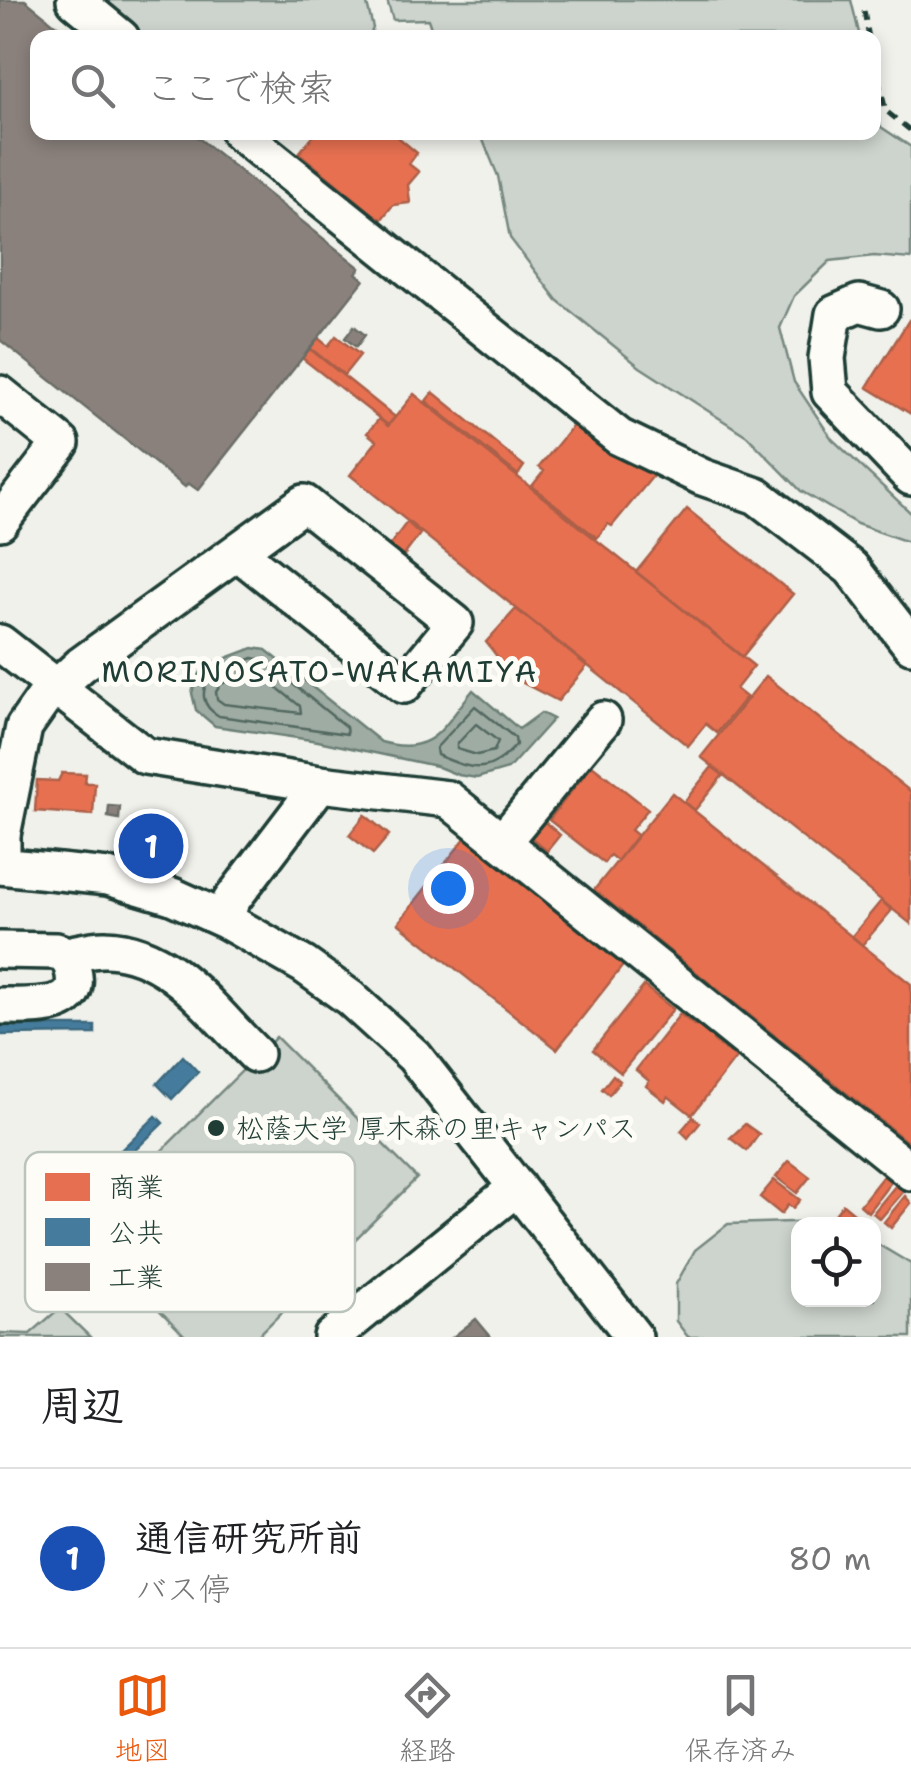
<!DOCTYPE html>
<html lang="ja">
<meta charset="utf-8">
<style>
body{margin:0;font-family:"Shantell Sans","Klee One",sans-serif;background:#f2f2f2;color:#202124}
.controls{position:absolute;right:30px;bottom:30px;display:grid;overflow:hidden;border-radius:20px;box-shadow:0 5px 15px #0003}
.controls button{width:90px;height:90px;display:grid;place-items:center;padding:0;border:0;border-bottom:2px solid #e0e0e0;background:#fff;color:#202124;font:50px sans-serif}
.you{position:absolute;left:448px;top:888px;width:35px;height:35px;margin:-25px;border:8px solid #fff;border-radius:50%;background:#1a73e8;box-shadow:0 0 0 15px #1a73e833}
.badge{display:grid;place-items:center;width:65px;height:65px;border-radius:50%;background:#ea580c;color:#fff;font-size:32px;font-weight:700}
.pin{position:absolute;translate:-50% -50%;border:5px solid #fff;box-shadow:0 2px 10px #0006}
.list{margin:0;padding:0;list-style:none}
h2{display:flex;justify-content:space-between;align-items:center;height:130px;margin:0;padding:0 40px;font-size:42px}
h2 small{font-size:32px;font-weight:400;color:#757577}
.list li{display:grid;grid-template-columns:65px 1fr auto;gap:30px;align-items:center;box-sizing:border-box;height:180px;padding:0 40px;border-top:2px solid #e0e0e0}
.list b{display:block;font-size:38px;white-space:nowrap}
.list p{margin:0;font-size:32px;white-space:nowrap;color:#757577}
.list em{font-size:32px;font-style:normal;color:#757577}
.icon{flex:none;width:55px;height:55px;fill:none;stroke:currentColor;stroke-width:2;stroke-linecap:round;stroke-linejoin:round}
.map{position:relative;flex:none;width:911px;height:1337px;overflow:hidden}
.search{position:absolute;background:#fff;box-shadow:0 5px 15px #0003;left:30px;right:30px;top:30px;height:110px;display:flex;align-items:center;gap:25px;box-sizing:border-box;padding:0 35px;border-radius:20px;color:#757577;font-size:38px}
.sheet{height:310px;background:#fff}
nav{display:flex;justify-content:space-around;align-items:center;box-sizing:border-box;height:140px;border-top:2px solid #e0e0e0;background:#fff;font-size:28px;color:#757577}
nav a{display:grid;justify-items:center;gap:5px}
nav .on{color:#ea580c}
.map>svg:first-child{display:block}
.green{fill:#cdd3cd;stroke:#768880;stroke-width:2.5}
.water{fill:#9faca4;stroke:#6c8077;stroke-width:2.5}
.shops{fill:#e76f51;stroke:#ab6048;stroke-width:2.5}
.public{fill:#457b9d;stroke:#3a687e;stroke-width:2.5}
.industry{fill:#8a817c;stroke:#6a6d66;stroke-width:2.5}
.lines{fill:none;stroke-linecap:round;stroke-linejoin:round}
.shore{stroke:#526961;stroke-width:2.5}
.minor-casing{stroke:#1f3d34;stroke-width:42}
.path{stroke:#1f3d34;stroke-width:5;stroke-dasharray:10 8;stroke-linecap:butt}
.minor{stroke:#fdfcf7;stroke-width:35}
.poi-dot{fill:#1f3d34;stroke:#fdfcf7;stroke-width:4}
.labels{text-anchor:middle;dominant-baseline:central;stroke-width:10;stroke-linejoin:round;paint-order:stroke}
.poi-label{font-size:28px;fill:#1f3d34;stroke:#fdfcf7;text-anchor:start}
.neighbourhood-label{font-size:30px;letter-spacing:2.5px;fill:#1f3d34;stroke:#fdfcf7}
.key{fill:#fdfcf7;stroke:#bac3bc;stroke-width:2.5}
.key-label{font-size:28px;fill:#1f3d34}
</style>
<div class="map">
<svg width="911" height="1337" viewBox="0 0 911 1337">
<rect width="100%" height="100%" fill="#f0f1eb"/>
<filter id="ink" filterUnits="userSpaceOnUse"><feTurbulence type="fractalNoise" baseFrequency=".01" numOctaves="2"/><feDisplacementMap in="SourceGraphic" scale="20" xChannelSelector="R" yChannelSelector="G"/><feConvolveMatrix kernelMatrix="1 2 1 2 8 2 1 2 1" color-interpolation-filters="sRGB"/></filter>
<g filter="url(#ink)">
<!-- green -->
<path class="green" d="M93,0H366L373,28L371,33L357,38L139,37Z
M387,0H851L860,37H434L428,19L393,20Z
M874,97L881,127L911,147V259L874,256L830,261L794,296L780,328L794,382L832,439L911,513V543L857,524L801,491L747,436L640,367L557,300L510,238L498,176L480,133L874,132Z
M276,1037L417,1178L257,1337H186L81,1231Z
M823,1221L831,1224H798V1300H874V1242L911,1264V1337H688L676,1321V1284L695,1250L728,1224Z
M60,1308L90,1337H0V1333L30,1334Z"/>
<!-- water -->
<path class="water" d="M253,648L266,650L381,742C434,757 443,726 473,690L519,729L541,713L553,719L508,769L477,778L458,775L436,766L318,741L215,726L196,710L192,693L196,680L205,666Z"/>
<!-- shops -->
<path class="shops" d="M395,32L396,35L407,33L408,38H376Z
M316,132H392L417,153L409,164L419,172L408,185L410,203L393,205L381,220L299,153Z
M909,320L911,321V414L867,387Z
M336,336L360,355L344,375L310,348L318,338L328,346Z
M310,349L395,417L388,425L302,358Z
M433,392L524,466L518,475L426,401Z
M414,394L754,666L736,689L746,697L717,733L706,724L688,746L350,475L377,441L367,433L379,419L388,426Z
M580,417L653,476L612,526L608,524L597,538L532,486L544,471L539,467Z
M687,509L793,594L742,657L636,572Z
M407,522L420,534L403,557L389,546Z
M516,609L587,666L558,701L523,683L505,667L486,642Z
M766,676L911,792V924L701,757Z
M592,765L648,809L631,830L637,835L617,861L610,855L604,863L549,820Z
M712,767L723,775L695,810L684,802Z
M62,773L86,774L85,783H95L93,815L35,811L37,780L58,781Z
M672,793L911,984V1145L594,890Z
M365,815L389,835L373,854L349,835Z
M541,819L560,835L547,851L528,835Z
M466,837L625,963L557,1049L398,923Z
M140,842L164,849L162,855L138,849Z
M881,901L892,910L862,945L852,936Z
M644,986L673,1009L621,1073L593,1050Z
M680,1014L694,1025L698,1021L717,1035L713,1040L736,1058L692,1115L668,1096L665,1101L646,1086L649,1081L636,1070Z
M613,1075L620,1081L609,1095L602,1089Z
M693,1117L700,1123L688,1138L681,1131Z
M745,1124L759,1134L747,1151L730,1138Z
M789,1161L810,1177L797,1193L776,1177Z
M883,1176L891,1182L868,1212L860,1205Z
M774,1180L800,1200L793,1208L788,1205L781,1214L760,1197Z
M896,1185L904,1191L880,1219L873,1213Z
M905,1196L911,1203L891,1228L884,1222Z
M843,1204L855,1214L849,1222L836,1213Z"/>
<!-- public -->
<path class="public" d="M0,1026H95V1034L0,1035Z
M183,1056L198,1072L172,1099L157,1084Z
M156,1116L163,1123L90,1194L83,1187Z"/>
<!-- industry -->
<path class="industry" d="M0,0H25L72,38H38V132H191L360,268L356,273L364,280L198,490L188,483L185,487L0,340Z
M354,326L365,335L356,347L345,338Z
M109,806L120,807L119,819L108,817Z
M476,1319L491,1337H453Z"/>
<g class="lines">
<!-- shore -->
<path class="shore" d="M253,658L263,660L346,727L347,734L219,716C201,706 200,691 211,675Z
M256,671L300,706L301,713L224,704L217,699L216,692L221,684Z
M475,706L515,738L516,745C489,776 472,770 437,755L436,748Z
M476,724L498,741L494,751L477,755L457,749V744Z"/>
<defs>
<path id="minor" d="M75,0L121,38
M239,132L619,437L702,477L757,496L851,568L911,645
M881,309L859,303L834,314L827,358L830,392L911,477
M0,394L61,443L0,522
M0,643L145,756L320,784L448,799L911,1172
M503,841L603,720
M0,866L108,877L172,896L225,920L304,965L350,998L414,1056L634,1337
M2,866V835L24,727L43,700L81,665L304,503L455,623L404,685L239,553
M225,920L231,901L320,784
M0,950L56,951L67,955C95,1012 37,1006 0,1006
M67,955C80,953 93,948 106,949C171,951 212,1012 255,1054
M332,1337L517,1187"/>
</defs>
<!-- minor casing -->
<use href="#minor" class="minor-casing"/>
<!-- path -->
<path class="path" d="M864,11L869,38
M874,61L886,111L911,131"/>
<!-- minor -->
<use href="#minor" class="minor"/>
</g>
</g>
<!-- markers -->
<circle class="poi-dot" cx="216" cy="1128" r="10"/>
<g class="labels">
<!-- poi labels -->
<g class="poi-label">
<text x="236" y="1128">松蔭大学 厚木森の里キャンパス</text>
</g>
<!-- neighbourhood labels -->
<g class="neighbourhood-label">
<text x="320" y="671">MORINOSATO-WAKAMIYA</text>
</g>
</g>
<!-- legend -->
<rect x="25" y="1152" width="330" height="160" rx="15" class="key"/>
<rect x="45" y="1173" width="45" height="28" fill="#e76f51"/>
<rect x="45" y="1218" width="45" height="28" fill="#457b9d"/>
<rect x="45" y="1263" width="45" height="28" fill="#8a817c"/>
<g class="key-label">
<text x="108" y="1197">商業</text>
<text x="108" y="1242">公共</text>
<text x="108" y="1287">工業</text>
</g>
</svg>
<div class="controls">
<button><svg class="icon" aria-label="locate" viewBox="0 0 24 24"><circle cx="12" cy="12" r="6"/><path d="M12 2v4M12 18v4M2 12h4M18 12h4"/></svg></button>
</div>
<div class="you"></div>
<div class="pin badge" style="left:151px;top:846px;background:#1a4fb4">1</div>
<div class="search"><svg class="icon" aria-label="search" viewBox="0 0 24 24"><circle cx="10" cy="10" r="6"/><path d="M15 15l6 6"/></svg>ここで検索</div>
</div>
<section class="sheet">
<h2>周辺<small></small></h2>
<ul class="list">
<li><span class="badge" style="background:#1a4fb4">1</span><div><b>通信研究所前</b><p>バス停</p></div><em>80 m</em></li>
</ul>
</section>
<nav>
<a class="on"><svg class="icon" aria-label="map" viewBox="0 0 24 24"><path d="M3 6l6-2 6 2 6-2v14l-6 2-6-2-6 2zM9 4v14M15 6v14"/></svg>地図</a>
<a><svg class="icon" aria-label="directions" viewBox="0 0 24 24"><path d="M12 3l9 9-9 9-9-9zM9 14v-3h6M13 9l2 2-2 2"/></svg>経路</a>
<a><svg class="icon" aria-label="saved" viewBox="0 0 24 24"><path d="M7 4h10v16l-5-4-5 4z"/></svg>保存済み</a>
</nav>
